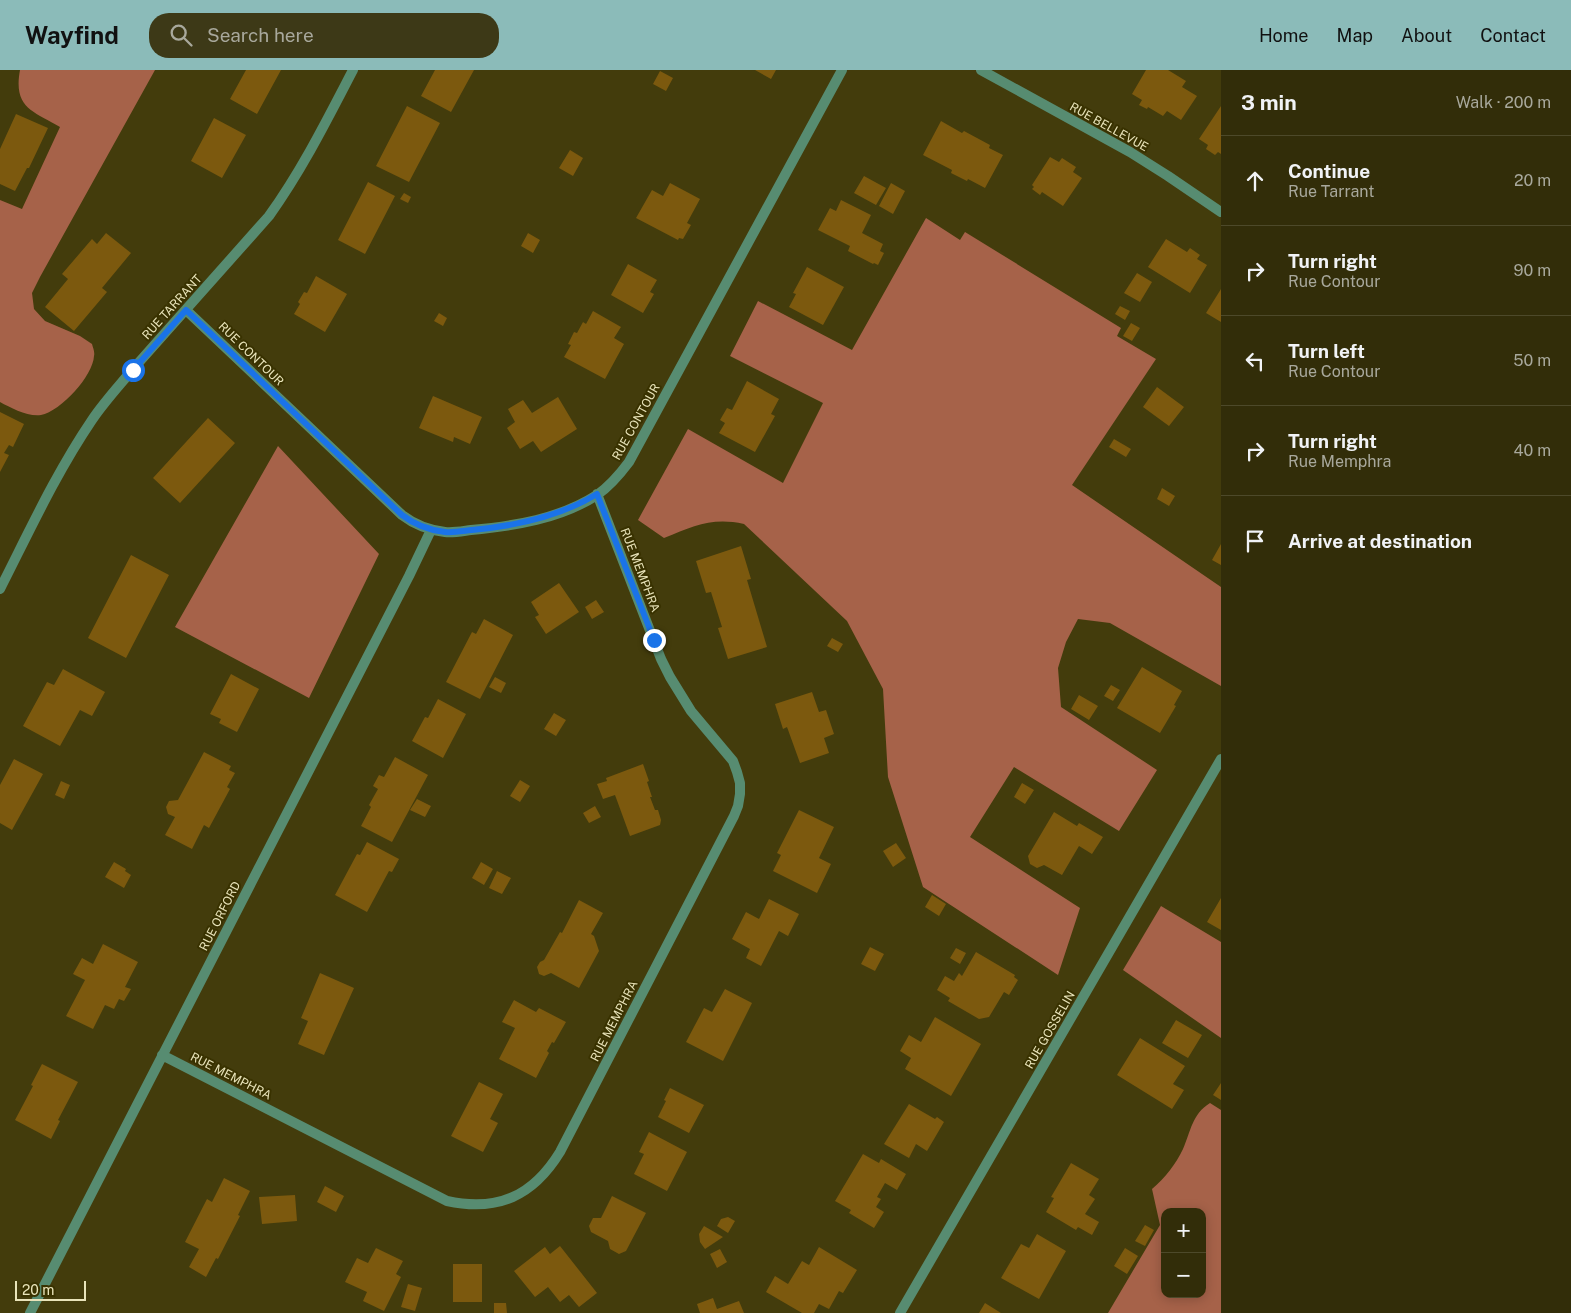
<!DOCTYPE html>
<meta charset="utf-8">
<style>
body{margin:0;font-family:"Public Sans",sans-serif;background:#3d3917;color:#f1f3f6}
.controls{position:absolute;right:15px;bottom:15px;display:grid;overflow:hidden;border-radius:10px;box-shadow:0 2px 12px #0003}
.controls button{width:45px;height:45px;display:grid;place-items:center;padding:0;border:0;border-bottom:1px solid #4d492a;background:#322d09;color:#f1f3f6;font:25px sans-serif}
.scale{position:absolute;left:15px;bottom:12px;width:71px;box-sizing:border-box;padding-left:5px;border:2px solid #e9e4ba;border-top:0;font-size:14px;line-height:18px;white-space:nowrap;color:#e9e4ba;-webkit-text-stroke:4px #393200;paint-order:stroke}
.stop{position:absolute;width:15px;height:15px;margin:-11px;border:4px solid #1a73e8;border-radius:50%;background:#fff}
.stop.end{background:#1a73e8;border-color:#fff;box-shadow:0 1px 5px #0008}
.list{margin:0;padding:0;list-style:none}
h2{display:flex;justify-content:space-between;align-items:center;height:65px;margin:0;padding:0 20px;font-size:21px}
h2 small{font-size:16px;font-weight:400;color:#a8a89c}
.list li{display:grid;grid-template-columns:32px 1fr auto;gap:15px;align-items:center;box-sizing:border-box;height:90px;padding:0 20px;border-top:1px solid #4d492a}
.list b{display:block;font-size:19px;white-space:nowrap}
.list p{margin:0;font-size:16px;white-space:nowrap;color:#a8a89c}
.list em{font-size:16px;font-style:normal;color:#a8a89c}
.icon{flex:none;width:28px;height:28px;fill:none;stroke:currentColor;stroke-width:2;stroke-linecap:round;stroke-linejoin:round}
.map{position:relative;flex:none;width:1221px;height:1243px;overflow:hidden}
header{display:flex;align-items:center;gap:30px;box-sizing:border-box;height:70px;padding:0 25px;background:#8bbbb9;color:#111}
header strong{font-size:24px}
nav{display:flex;gap:28px;margin-inline-start:auto;font-size:18px}
.search{width:350px;height:45px;background:#3d3917;display:flex;align-items:center;gap:12px;box-sizing:border-box;padding:0 18px;border-radius:20px;color:#a8a89c;font-size:19px}
main{display:flex}
aside{flex:1;background:#322d09}
.map>svg:first-child{display:block}
.forest{fill:#a66249;fill-rule:evenodd}
.building{fill:#7c590e}
.lines{fill:none;stroke-linecap:round;stroke-linejoin:round}
.minor{stroke:#578c71;stroke-width:10}
.route{stroke:#1a73e8;stroke-width:6}
.labels{text-anchor:middle;dominant-baseline:central;stroke-width:4;stroke-linejoin:round;paint-order:stroke}
.street-label{font-size:12px;fill:#e9e4ba;stroke:#393200}
</style>
<header>
<strong>Wayfind</strong>
<div class="search"><svg class="icon" aria-label="search" viewBox="0 0 24 24"><circle cx="10" cy="10" r="6"/><path d="M15 15l6 6"/></svg>Search here</div>
<nav><a>Home</a><a>Map</a><a>About</a><a>Contact</a></nav>
</header>
<main>
<div class="map">
<svg width="1221" height="1243" viewBox="0 0 1221 1243">
<rect width="100%" height="100%" fill="#433c0c"/>
<!-- forest -->
<path class="forest" d="M20,0H155L40,207L32,223L34,239L45,251L80,266L92,274C93,278 95,282 94,286C93,306 61,341 41,345C28,347 11,338 0,332V130L22,139L60,57C33,41 13,38 20,0Z
M926,148L960,170L965,162L1121,258L1117,266L1156,289L1072,415L1221,517V616L1110,553L1078,549L1066,572L1058,598L1061,637L1157,700L1119,761L1014,697L970,767L1080,838L1058,905L923,817L888,707L883,619L847,551L744,454C712,447 694,456 664,468L638,450L688,359L783,413L823,333L730,286L758,231L852,280Z
M278,376L379,484L309,628L175,557Z
M1161,836L1221,872V968L1123,900Z
M1210,1033L1221,1040V1243H1108L1160,1155L1152,1119C1165,1108 1176,1094 1183,1079C1191,1061 1192,1044 1210,1033ZM1165,1142H1202V1224H1165Z"/>
<!-- building -->
<path class="building" d="M246,0H281L257,44L230,29Z
M435,0H474L451,42L421,26Z
M755,0H776L771,9Z
M1146,0H1168L1186,11L1182,17L1197,26L1181,50L1167,41L1163,46L1148,37L1147,39L1139,35L1142,30L1132,24Z
M660,1L673,8L666,21L653,14Z
M407,36L440,53L409,112L376,96Z
M1221,36V84L1218,82L1215,85L1206,79L1208,75L1199,69Z
M16,44L48,58L29,98H27L15,121L0,114V79Z
M214,48L246,65L222,108L191,91Z
M941,51L962,63L964,61L990,75L989,78L1003,85L985,118L968,109L967,111L951,103L952,100L923,85Z
M570,80L583,88L573,106L559,98Z
M1050,87L1059,92L1062,88L1076,97L1073,102L1082,108L1063,136L1042,122L1040,125L1032,119L1034,117L1032,115Z
M864,106L886,118L876,135L854,123Z
M368,112L395,126L365,184L338,170Z
M670,113L700,129L687,153L691,155L683,169L679,168L678,170L636,148L652,120L663,126Z
M891,113L905,121L893,144L879,136Z
M404,123L411,127L408,133L400,129Z
M841,130L871,145L862,163L883,174L880,181L884,183L878,195L874,193L873,194L848,181L850,176L818,160L830,138L836,141Z
M106,163L131,183L102,218L107,222L74,261L45,237L68,209L62,204L92,169L97,174Z
M528,163L540,170L533,183L521,176Z
M1166,169L1187,182L1190,178L1200,185L1197,189L1207,195L1190,223L1148,197Z
M628,194L657,210L650,222L654,224L643,243L611,225Z
M807,197L844,217L823,255L789,237L796,224L793,223Z
M1137,203L1152,212L1140,232L1124,223Z
M316,206L347,224L325,262L294,244L300,234L298,232L304,222L307,223Z
M1221,219V252L1206,243Z
M1120,236L1130,241L1125,250L1115,244Z
M593,241L621,257L614,268L624,274L605,309L564,287L571,275L568,274L574,262L577,263L583,252L586,254Z
M439,243L447,248L443,256L434,251Z
M1131,253L1140,258L1132,271L1123,266Z
M747,311L779,329L771,344L775,346L755,382L719,363L725,353L720,350L727,338L732,340Z
M1157,317L1184,337L1169,356L1143,337Z
M433,326L482,347L470,374L454,367L453,372L419,358Z
M558,327L577,359L541,382L533,371L520,379L507,358L515,352L508,339L523,330L532,343Z
M0,342L24,354L13,377L9,375L4,383L9,385L0,402Z
M208,348L235,373L180,433L153,408Z
M1114,369L1131,379L1126,387L1109,377Z
M1162,418L1175,426L1169,436L1157,429Z
M1221,474V495L1212,490Z
M741,476L751,509L747,510L767,577L728,589L718,558L722,557L711,522L706,523L696,491Z
M131,485L169,505L126,588L88,568Z
M559,513L579,542L546,564L535,547L539,545L531,532Z
M596,530L604,542L592,549L585,537Z
M484,549L513,565L480,629L446,612L472,562L476,564Z
M832,568L843,574L838,582L827,576Z
M1142,597L1182,621L1174,635L1176,636L1160,663L1117,638Z
M63,599L105,622L92,646L80,640L60,676L23,656L47,612L54,615Z
M231,604L259,619L237,662L219,653L221,649L210,644Z
M495,607L506,613L501,623L489,617Z
M1111,615L1120,620L1113,631L1104,626Z
M812,622L819,642L826,640L834,664L824,668L829,683L800,693L787,657L783,659L775,634Z
M1079,625L1098,636L1089,650L1071,639Z
M438,629L466,644L443,688L412,671L425,647L428,648Z
M554,643L566,650L556,666L544,659Z
M204,682L231,696L229,700L235,703L227,717L230,719L209,758L204,755L192,779L165,765L175,747L168,744L166,737L169,731L178,730Z
M395,687L428,705L392,772L361,756L371,737L369,735L378,719L373,716L379,705L384,707Z
M14,689L43,704L12,760L0,753V715Z
M643,694L649,711L647,712L652,727H650L655,740H658L661,750L660,755L630,766L615,725L603,729L597,714L607,711L606,708Z
M520,710L530,716L520,732L510,726Z
M61,711L70,715L64,729L55,725Z
M1022,713L1034,720L1025,734L1014,727Z
M417,729L431,736L425,747L410,740Z
M595,736L601,747L589,753L583,743Z
M799,740L834,757L819,788L831,794L817,823L773,801L781,785L777,783Z
M1054,742L1077,756L1079,753L1103,767L1092,784L1079,776L1062,805L1044,795L1037,798L1030,794L1028,786Z
M367,772L399,789L392,802L389,801L367,842L335,825L357,784L360,785Z
M896,773L906,788L893,797L883,781Z
M114,792L126,799L125,801L131,805L124,818L105,807Z
M481,792L493,799L484,815L472,808Z
M497,801L511,808L502,824L489,818Z
M932,825L946,834L939,846L925,837Z
M1221,828V860L1207,852Z
M769,829L799,844L788,866L779,861L761,896L746,888L750,879L732,869L746,842L759,849Z
M579,830L603,843L591,864L594,866L599,881L579,918L551,903L544,906L539,904L537,897L540,892L544,890L560,862L562,863Z
M103,874L138,892L125,917L131,919L124,931L119,929L114,939L105,935L93,959L66,946L85,910L73,904L82,888L93,894Z
M870,877L884,884L875,901L861,894Z
M956,878L966,883L960,894L950,888Z
M976,882L1015,905L1014,907L1018,910L1009,925L1004,922L989,947L979,949L948,931L950,928L937,920L945,906L954,911L959,903L962,906Z
M320,903L354,918L324,985L298,974L308,951L301,948Z
M725,919L752,933L723,991L686,972L704,938L712,942Z
M514,930L536,942L539,938L566,952L554,973L552,972L547,981L549,983L536,1008L499,989L515,958L502,952Z
M935,947L981,974L951,1026L905,999L911,988L900,981L909,965L921,972Z
M1176,950L1202,965L1188,988L1162,973Z
M1140,968L1185,996L1173,1014L1184,1020L1172,1039L1117,1005Z
M42,994L78,1012L58,1050L60,1051L51,1069L15,1050L33,1016L31,1015Z
M479,1012L503,1024L490,1049L498,1053L483,1082L451,1066Z
M1221,1013V1030L1213,1025Z
M670,1018L704,1035L689,1063L658,1047L666,1031L664,1030Z
M909,1034L935,1049L937,1047L944,1052L927,1081L916,1074L909,1088L884,1074Z
M649,1062L687,1082L667,1121L634,1104L644,1084L639,1082Z
M863,1084L879,1093L881,1089L906,1104L897,1120L885,1113L877,1127L881,1129L876,1137L884,1142L874,1158L849,1143L851,1140L835,1131Z
M1071,1093L1099,1109L1089,1125L1095,1129L1085,1144L1099,1152L1092,1165L1078,1157L1076,1160L1046,1142L1054,1128L1051,1127Z
M224,1108L250,1121L238,1145L240,1146L218,1189L216,1188L206,1207L189,1197L199,1179L185,1172L207,1129L212,1132Z
M325,1116L344,1126L336,1142L317,1132Z
M295,1125L297,1151L262,1154L259,1127Z
M612,1126L646,1143L626,1181L619,1184L610,1179L608,1171L591,1162L589,1156L593,1148H601Z
M728,1147L735,1151L728,1163L717,1156L721,1149Z
M1145,1155L1154,1160L1145,1176L1135,1171Z
M704,1156L723,1167L705,1179L700,1172L699,1164Z
M1037,1164L1066,1181L1039,1229L1001,1208L1021,1174L1029,1178Z
M560,1176L597,1223L579,1237L569,1225L560,1232L548,1217L535,1227L514,1201L545,1177L550,1184Z
M819,1177L857,1200L843,1223L839,1221L829,1239L819,1234L814,1243H802L766,1222L775,1206L788,1214L802,1191L809,1195Z
M376,1178L403,1191L396,1204L401,1207L384,1241L363,1231L367,1222L345,1212L357,1188L368,1193Z
M1125,1178L1138,1186L1127,1204L1114,1196Z
M720,1179L727,1192L717,1198L710,1184Z
M453,1194H482V1232H453Z
M408,1214L422,1218L415,1241L401,1237Z
M713,1228L717,1239L739,1231L744,1243H700L697,1234Z
M494,1233H506L507,1243H494Z
M985,1233L1001,1243H979Z"/>
<g class="lines">
<!-- minor -->
<path class="minor" d="M981,0L1130,82L1168,106L1221,142
M186,240L402,445C415,455 428,460 445,462C453,463 463,461 471,460C514,456 560,449 597,425C610,416 620,404 629,392L842,0
M0,519C29,462 56,403 92,350C104,332 119,316 133,299L269,146C302,100 327,50 353,0
M162,985L447,1131C498,1142 533,1126 560,1082L734,746L738,736L740,724V713L737,702L733,691L691,641L670,607L661,589L597,424
M30,1243L409,506L431,460
M900,1243L1221,689"/>
</g>
<g class="lines">
<!-- route -->
<path class="route" d="M133,300L186,240L402,445C415,455 428,460 445,462C453,463 463,461 472,460C516,456 559,447 597,424L654,570"/>
</g>
<g class="labels">
<!-- street labels -->
<g class="street-label">
<text transform="translate(1109 57) rotate(29)">RUE BELLEVUE</text>
<text transform="translate(172 237) rotate(-48)">RUE TARRANT</text>
<text transform="translate(251 284) rotate(44)">RUE CONTOUR</text>
<text transform="translate(636 352) rotate(-61)">RUE CONTOUR</text>
<text transform="translate(640 500) rotate(69)">RUE MEMPHRA</text>
<text transform="translate(220 846) rotate(-63)">RUE ORFORD</text>
<text transform="translate(614 951) rotate(-63)">RUE MEMPHRA</text>
<text transform="translate(1050 960) rotate(-60)">RUE GOSSELIN</text>
<text transform="translate(231 1006) rotate(27)">RUE MEMPHRA</text>
</g>
</g>
</svg>
<div class="controls">
<button>+</button>
<button>−</button>
</div>
<div class="scale">20 m</div>
<div class="stop" style="left:133px;top:300px"></div>
<div class="stop end" style="left:654px;top:570px"></div>
</div>
<aside>
<h2>3 min<small>Walk · 200 m</small></h2>
<ul class="list">
<li><svg class="icon" aria-label="ahead" viewBox="0 0 24 24"><path d="M12 20V5M6 11l6-6 6 6"/></svg><div><b>Continue</b><p>Rue Tarrant</p></div><em>20 m</em></li>
<li><svg class="icon" aria-label="right" viewBox="0 0 24 24"><path d="M7 20v-9h11M14 6l5 5-5 5"/></svg><div><b>Turn right</b><p>Rue Contour</p></div><em>90 m</em></li>
<li><svg class="icon" aria-label="left" viewBox="0 0 24 24"><path d="M17 20v-9H6M10 6l-5 5 5 5"/></svg><div><b>Turn left</b><p>Rue Contour</p></div><em>50 m</em></li>
<li><svg class="icon" aria-label="right" viewBox="0 0 24 24"><path d="M7 20v-9h11M14 6l5 5-5 5"/></svg><div><b>Turn right</b><p>Rue Memphra</p></div><em>40 m</em></li>
<li><svg class="icon" aria-label="arrive" viewBox="0 0 24 24"><path d="M6 21V4h12l-3 4 3 4H6"/></svg><div><b>Arrive at destination</b></div></li>
</ul>
</aside>
</main>
